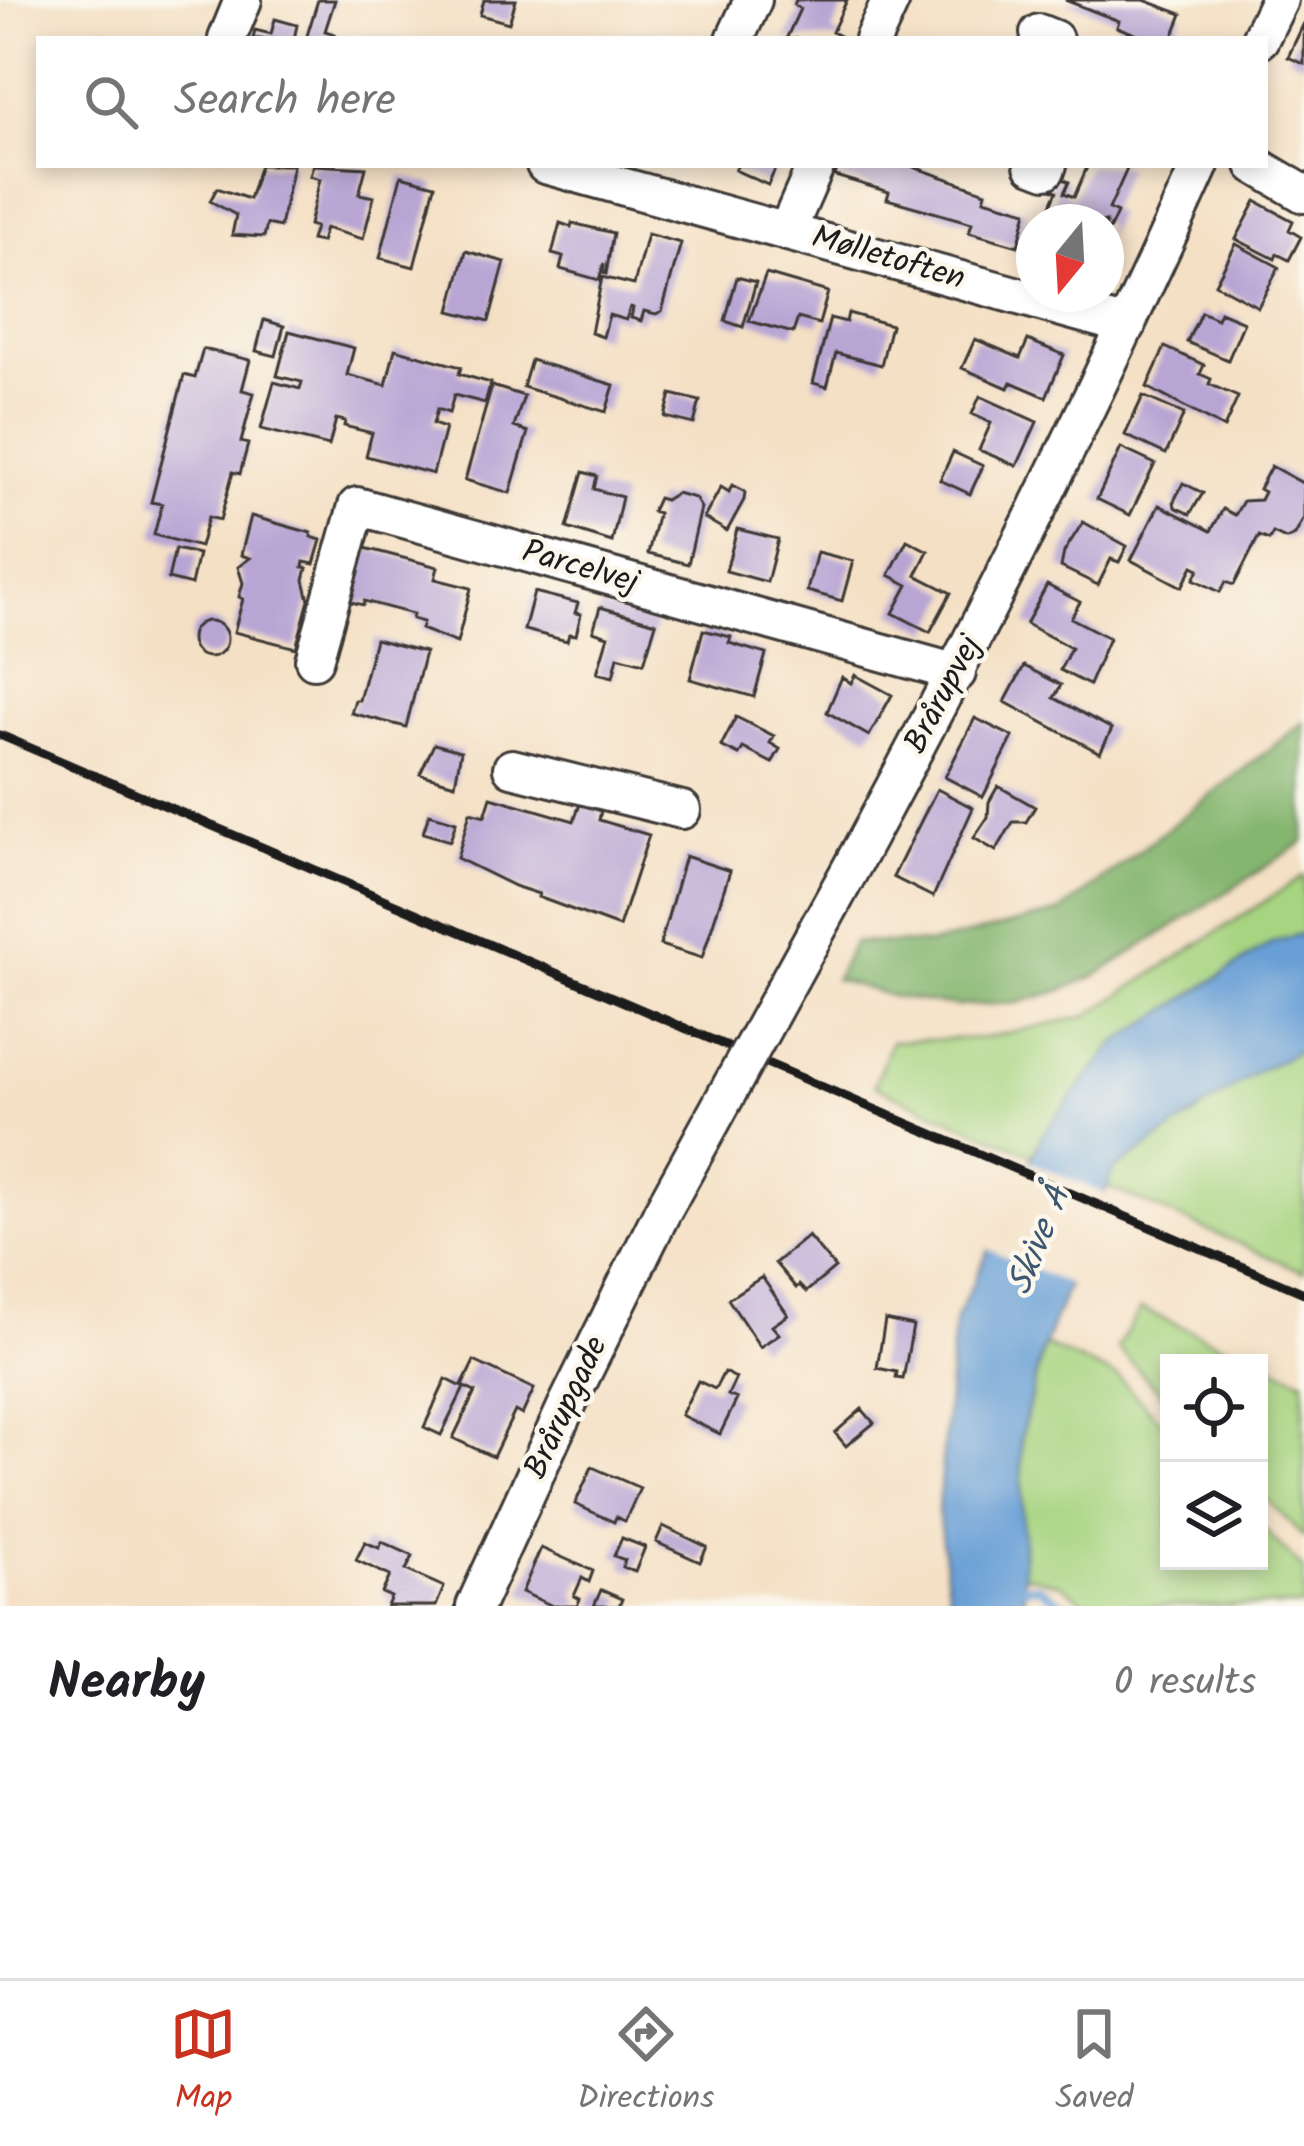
<!DOCTYPE html>
<meta charset="utf-8">
<style>
body{margin:0;font-family:Kalam,sans-serif;background:#f2f2f2;color:#202124}
.controls{position:absolute;right:36px;bottom:36px;display:grid;overflow:hidden;border-radius:0px;box-shadow:0 6px 18px #0003}
.controls button{width:108px;height:108px;display:grid;place-items:center;padding:0;border:0;border-bottom:3px solid #e0e0e0;background:#fff;color:#202124;font:60px sans-serif}
.compass{position:absolute;left:1016px;top:204px;width:108px;height:108px;border-radius:50%;background:#fff;box-shadow:0 6px 18px #0003;rotate:198deg}
.list{margin:0;padding:0;list-style:none}
h2{display:flex;justify-content:space-between;align-items:center;height:156px;margin:0;padding:0 48px;font-size:51px}
h2 small{font-size:39px;font-weight:400;color:#757577}
.icon{flex:none;width:66px;height:66px;fill:none;stroke:currentColor;stroke-width:2;stroke-linecap:round;stroke-linejoin:round}
.map{position:relative;flex:none;width:1304px;height:1606px;overflow:hidden}
.search{position:absolute;background:#fff;box-shadow:0 6px 18px #0003;left:36px;right:36px;top:36px;height:132px;display:flex;align-items:center;gap:30px;box-sizing:border-box;padding:0 42px;border-radius:0px;color:#757577;font-size:45px}
.sheet{height:372px;background:#fff}
nav{display:flex;justify-content:space-around;align-items:center;box-sizing:border-box;height:168px;border-top:3px solid #e0e0e0;background:#fff;font-size:33px;color:#757577}
nav a{display:grid;justify-items:center;gap:6px}
nav .on{color:#c8321e}
.map>svg:first-child{display:block}
.green{fill:#a7d481;stroke:#62784e;stroke-width:3}
.forest{fill:#85b66f;stroke:#506946;stroke-width:3}
.water{fill:#689fd6;stroke:#425e79;stroke-width:3}
.pier{fill:#f4e0c5}
.lines{fill:none;stroke-linecap:round;stroke-linejoin:round}
.stream{stroke:#689fd6;stroke-width:9}
.building{fill:#b8a5d4}
.minor-casing{stroke:#3c3935;stroke-width:42}
.minor{stroke:#fff;stroke-width:36}
.rail{stroke:#1c1c1c;stroke-width:9}
.minor-bridge-casing{stroke:#3c3935;stroke-width:42;stroke-linecap:butt}
.minor-bridge{stroke:#fff;stroke-width:36}
.labels{text-anchor:middle;dominant-baseline:central;stroke-width:9;stroke-linejoin:round;paint-order:stroke}
.street-label{font-size:33px;fill:#1c1c1c;stroke:#fbf7ec}
.water-label{font-size:36px;font-style:italic;fill:#3e5770;stroke:#fbf7ec}
</style>
<div class="map">
<svg width="1304" height="1606" viewBox="0 0 1304 1606">
<rect width="100%" height="100%" fill="#fbf7ec"/>
<filter id="ink" filterUnits="userSpaceOnUse"><feTurbulence type="fractalNoise" baseFrequency=".00833" numOctaves="2"/><feDisplacementMap in="SourceGraphic" scale="24" xChannelSelector="R" yChannelSelector="G"/><feConvolveMatrix kernelMatrix="1 2 1 2 8 2 1 2 1" color-interpolation-filters="sRGB"/></filter>
<filter id="wash" filterUnits="userSpaceOnUse"><feTurbulence type="fractalNoise" baseFrequency=".004" numOctaves="4" result="noise"/><feDisplacementMap in="SourceGraphic" scale="48" xChannelSelector="R" yChannelSelector="G"/><feGaussianBlur stdDeviation="2.7" result="paint"/><feColorMatrix in="noise" values="0 0 0 0 0 0 0 0 0 0 0 0 0 0 0 0 0 1.4 0 .05"/><feComposite in="paint" operator="in"/></filter>
<g filter="url(#wash)">
<rect width="100%" height="100%" fill="#f4e0c5"/>
<!-- green -->
<path class="green" d="M1304,876V1272L874,1086L891,1041L983,1038L1087,1016Z
M1141,1309L1304,1380V1537L1259,1492V1363H1169V1401L1117,1348Z
M1044,1345L1118,1377L1169,1430V1561H1259V1524L1304,1570V1606H1090L1061,1584L1023,1574L1021,1438Z"/>
<!-- forest -->
<path class="forest" d="M1304,722V842L1097,975L1062,990L1017,1003L956,1006L894,997L835,979L854,942L931,944L1061,912Z"/>
<!-- water -->
<path class="water" d="M1304,933V1048L1255,1073L1113,1171L1041,1354L1021,1438L1024,1606H950L938,1511L954,1323L1043,1133L1116,1043L1273,942Z"/>
<!-- pier -->
<path class="pier" d="M1024,1159L1109,1196L1074,1287L983,1247Z"/>
<g class="lines">
<!-- stream -->
<path class="stream" d="M1011,1587H1039L1066,1606"/>
</g>
<g id="blocks">
<!-- building -->
<path class="building" d="M318,0H335L325,31L335,34L334,39H306Z
M484,0H516L509,23L480,15Z
M796,0H847L832,32L845,39H786L800,9L794,5Z
M1065,0H1144L1182,14L1172,39H1148L1117,27L1119,21Z
M275,19L297,25L294,39H253L255,30L271,34Z
M1304,23V64L1288,57Z
M260,165H293L280,227L267,224L264,237L232,235L236,215L210,201L217,188L249,199Z
M313,165L366,168L359,194L374,197L363,239L325,228L321,242L311,240L315,227L309,225L320,179L310,176Z
M738,165H777L768,185L735,170Z
M838,165H908L986,192L984,199L1027,211L1018,246L969,232L972,223L887,199L889,192L835,176Z
M1088,165H1122L1127,169L1109,209L1117,213L1106,237V222H1069L1073,215L1051,205L1057,191L1051,189L1057,176L1069,182L1064,193L1074,197Z
M401,176L435,185L414,267L380,258Z
M1256,201L1293,221L1289,230L1301,237L1289,260L1277,254L1275,259L1236,239Z
M560,223L571,227L572,223L613,233L606,274L603,273L604,263L599,280L560,269L563,257L552,254Z
M647,234L681,243L662,311L656,314L644,311L641,321L631,318L633,308L630,307L626,320L609,315L603,337L591,333L602,277L634,285Z
M1236,244L1279,267L1258,307L1215,284Z
M466,251L505,262L489,321L450,311Z
M766,274L828,292L819,324L798,318L793,333L749,321Z
M737,277L756,282L743,327L725,321Z
M1201,312L1217,319L1220,312L1244,322L1228,360L1187,342Z
M848,313L891,325L881,365L836,353L827,387L813,383L830,318L846,322Z
M264,320L284,326L276,356L256,351Z
M289,331L354,348L347,375L386,385L395,349L461,367L459,374L491,383L485,403L454,395L449,413L437,409L433,424L445,428L433,474L366,456L372,433L344,426L345,421L336,419L329,446L261,429L274,382L300,389L302,382L277,376Z
M975,339L1020,358L1028,340L1064,355L1046,397L1011,382L1008,388L962,368Z
M1165,347L1204,365L1200,374L1211,379L1209,384L1238,397L1224,428L1147,387Z
M203,349L250,360L242,390L254,393L241,442L248,444L240,474L233,472L220,520L208,517L200,547L154,535L162,504L151,502L184,375L195,378Z
M531,360L614,385L606,412L523,387Z
M492,386L524,396L514,427L528,432L510,493L465,480Z
M671,394L700,401L694,424L665,417Z
M980,396L1037,422L1017,466L979,450L991,423L972,414Z
M1143,396L1184,414L1166,454L1125,435Z
M1121,448L1155,464L1130,515L1097,499Z
M953,452L983,466L970,494L940,480Z
M1271,466L1304,484V518L1295,535L1286,539L1273,533L1269,540L1259,536L1234,585L1226,582L1220,592L1194,579L1199,569L1193,566L1182,587L1131,560L1159,505L1211,531L1223,509L1235,515L1243,501L1260,500L1264,492L1259,489Z
M583,472L597,476L594,489L622,497L612,542L567,528Z
M1183,483L1203,493L1190,514L1175,507L1174,501Z
M732,485L745,492L744,500L727,531L704,518L721,487L729,492Z
M676,493L695,498L701,508L688,564L648,554L658,513L652,511L658,498L665,500Z
M251,516L311,533V537L321,540L314,564L304,562L303,567L307,568L304,580L309,600L296,648L234,632L243,599L239,597L243,583L238,567L250,558L241,555Z
M1083,522L1127,546L1119,562L1111,559L1098,585L1061,567L1064,552Z
M737,529L778,539L767,582L726,571Z
M907,540L928,551L916,575L951,593L930,632L893,613L908,585L889,575Z
M365,548L438,567L435,579L471,588L457,643L421,629L423,622L412,619L413,614L364,601L363,605L351,602Z
M175,549L198,554L191,585L168,579Z
M817,552L853,561L842,601L807,591Z
M1047,585L1080,602L1071,618L1109,638L1089,685L1060,670L1071,648L1026,624Z
M534,592L578,603L575,613L581,614L576,635L569,634L567,641L524,630Z
M600,607L656,623L644,663L618,656L613,677L597,673L608,636L593,631Z
M191 639a18 18 0 1 1 36 0a18 18 0 1 1-36 0Z
M703,630L731,637L729,643L766,654L754,697L690,679Z
M375,639L425,652L406,727L351,713L355,700H359Z
M1024,666L1061,685L1054,698L1112,729L1100,753L1005,702Z
M855,675L892,695L869,736L827,712L842,677L851,683Z
M736,717L774,736L770,743L780,749L772,763L743,748L739,755L721,746Z
M975,718L1013,737L983,797L945,777Z
M434,744L461,751L455,784L420,774Z
M998,786L1035,807L1026,822H1013L996,851L974,838L988,817L989,802Z
M937,789L973,808L933,897L893,877Z
M491,797L574,821L580,804L601,811L599,820L649,835L619,927L538,897L539,894L514,886L457,858L470,812L485,816Z
M429,814L456,822L450,841L423,833Z
M685,856L730,871L702,958L660,945Z
M808,1236L835,1268L806,1292L799,1285L796,1288L775,1263Z
M762,1277L788,1315L772,1326L779,1334L760,1347L728,1299Z
M885,1320L913,1326L903,1379L896,1378L897,1372L877,1368Z
M474,1361L534,1389L522,1415L515,1411L493,1457L453,1438L475,1392L462,1386Z
M724,1372L736,1378L728,1395L737,1399L720,1434L681,1415L698,1381L715,1389Z
M446,1379L464,1388L441,1435L424,1427Z
M862,1409L874,1423L846,1446L835,1433Z
M592,1467L640,1488L625,1521L616,1517L614,1522L575,1504Z
M663,1526L707,1547L700,1562L656,1542Z
M622,1538L645,1547L635,1572L622,1567L625,1560L614,1556Z
M365,1542L379,1548L382,1542L413,1556L406,1570L444,1587L436,1606H387L391,1597L382,1593L390,1576L356,1560Z
M541,1548L593,1571L589,1582L582,1578L574,1596L580,1599L577,1606H553L522,1592Z
M601,1590L622,1599L619,1606H594Z"/>
</g>
</g>
<g filter="url(#ink)">
<use href="#blocks" fill-opacity="0" stroke="#3c3935" stroke-width="3"/>
<g class="lines">
<defs>
<path id="minor" d="M1039,33L1054,39
M227,39L243,0
M735,39L753,0
M873,39L891,0
M1260,39L1279,0
M545,165L1127,326
M1033,165L1046,170L1048,165
M1255,165L1304,194
M787,231L816,165
M314,660L357,506L957,673
M512,768L682,810
M791,977C939,712 1075,442 1200,165
M475,1606L566,1407L662,1212"/>
</defs>
<!-- minor casing -->
<use href="#minor" class="minor-casing"/>
<!-- minor -->
<use href="#minor" class="minor"/>
<!-- rail -->
<path class="rail" d="M0,735L1304,1293"/>
<defs>
<path id="minor-bridge" d="M662,1212L791,977"/>
</defs>
<!-- minor-bridge casing -->
<use href="#minor-bridge" class="minor-bridge-casing"/>
<!-- minor-bridge -->
<use href="#minor-bridge" class="minor-bridge"/>
</g>
</g>
<g class="labels">
<!-- street labels -->
<g class="street-label">
<text transform="translate(888 259) rotate(16)">Mølletoften</text>
<text transform="translate(580 568) rotate(16)">Parcelvej</text>
<text transform="translate(944 695) rotate(-62)">Brårupvej</text>
<text transform="translate(567 1408) rotate(-65)">Brårupgade</text>
</g>
<!-- water labels -->
<g class="water-label">
<text transform="translate(1040 1241) rotate(-68)">Skive Å</text>
</g>
</g>
</svg>
<div class="controls">
<button><svg class="icon" aria-label="locate" viewBox="0 0 24 24"><circle cx="12" cy="12" r="6"/><path d="M12 2v4M12 18v4M2 12h4M18 12h4"/></svg></button>
<button><svg class="icon" aria-label="layers" viewBox="0 0 24 24"><path d="M12 4l9 5-9 5-9-5zM3 14l9 5 9-5"/></svg></button>
</div>
<svg class="compass" viewBox="-18 -18 36 36"><path d="M0-13l5 13h-10z" fill="#e53935"/><path d="M0 13l5-13h-10z" fill="#757577"/></svg>
<div class="search"><svg class="icon" aria-label="search" viewBox="0 0 24 24"><circle cx="10" cy="10" r="6"/><path d="M15 15l6 6"/></svg>Search here</div>
</div>
<section class="sheet">
<h2>Nearby<small>0 results</small></h2>
<ul class="list">
</ul>
</section>
<nav>
<a class="on"><svg class="icon" aria-label="map" viewBox="0 0 24 24"><path d="M3 6l6-2 6 2 6-2v14l-6 2-6-2-6 2zM9 4v14M15 6v14"/></svg>Map</a>
<a><svg class="icon" aria-label="directions" viewBox="0 0 24 24"><path d="M12 3l9 9-9 9-9-9zM9 14v-3h6M13 9l2 2-2 2"/></svg>Directions</a>
<a><svg class="icon" aria-label="saved" viewBox="0 0 24 24"><path d="M7 4h10v16l-5-4-5 4z"/></svg>Saved</a>
</nav>
